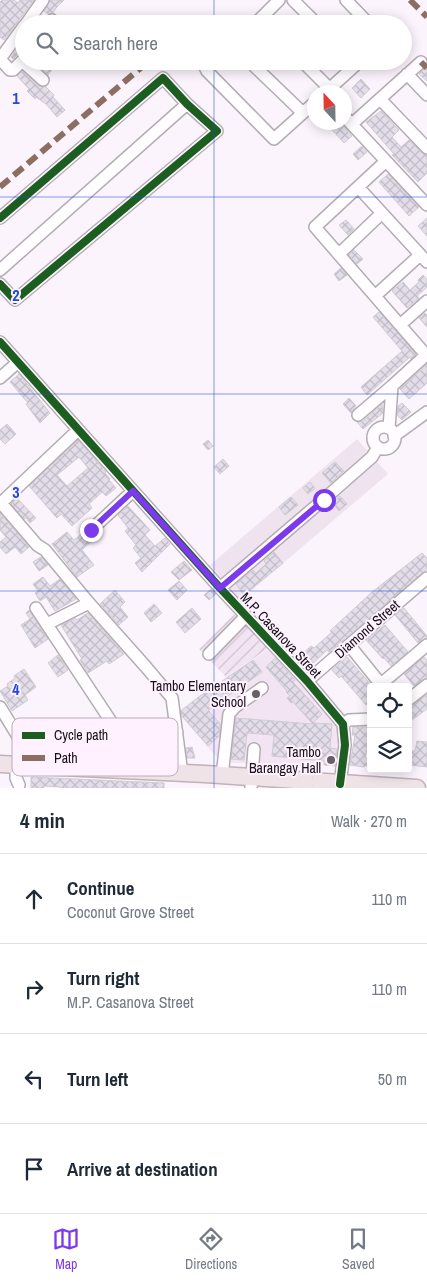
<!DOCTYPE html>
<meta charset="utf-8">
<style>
body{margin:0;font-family:"Archivo Narrow",sans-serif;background:#f6f6f7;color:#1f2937}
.controls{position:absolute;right:15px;bottom:15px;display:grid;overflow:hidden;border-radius:5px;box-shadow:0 2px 12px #0003}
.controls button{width:45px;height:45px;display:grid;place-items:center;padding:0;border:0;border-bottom:1px solid #e0e1e3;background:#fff;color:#1f2937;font:25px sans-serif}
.compass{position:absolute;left:307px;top:85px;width:45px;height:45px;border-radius:50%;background:#fff;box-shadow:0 2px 12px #0003;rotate:338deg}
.stop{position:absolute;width:15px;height:15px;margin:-11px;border:4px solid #7c3aed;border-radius:50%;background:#fff}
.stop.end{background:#7c3aed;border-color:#fff;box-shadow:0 1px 5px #0008}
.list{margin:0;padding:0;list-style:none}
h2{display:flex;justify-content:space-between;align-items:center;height:65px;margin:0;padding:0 20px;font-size:21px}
h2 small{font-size:16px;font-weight:400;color:#747a83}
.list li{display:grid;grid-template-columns:32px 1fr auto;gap:15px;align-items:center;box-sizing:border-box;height:90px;padding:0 20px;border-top:1px solid #e0e1e3}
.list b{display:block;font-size:19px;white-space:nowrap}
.list p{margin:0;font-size:16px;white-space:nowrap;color:#747a83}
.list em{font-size:16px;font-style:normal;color:#747a83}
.icon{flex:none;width:28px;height:28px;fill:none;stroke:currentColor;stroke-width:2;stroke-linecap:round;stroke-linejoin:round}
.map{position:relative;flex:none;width:427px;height:788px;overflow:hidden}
.search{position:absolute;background:#fff;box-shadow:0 2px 12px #0003;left:15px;right:15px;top:15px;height:55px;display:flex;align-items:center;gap:12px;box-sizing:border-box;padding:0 18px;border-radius:28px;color:#747a83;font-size:19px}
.sheet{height:425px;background:#fff}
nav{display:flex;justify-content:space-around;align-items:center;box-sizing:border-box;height:70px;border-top:1px solid #e0e1e3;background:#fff;font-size:14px;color:#747a83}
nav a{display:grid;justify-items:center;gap:2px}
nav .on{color:#7c3aed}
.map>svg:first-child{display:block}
.commercial{fill:#f0e3f0}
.industrial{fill:url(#industrial-furrows)}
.built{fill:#f3e4f3}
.building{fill:url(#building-cross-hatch);stroke:#d0ccd2;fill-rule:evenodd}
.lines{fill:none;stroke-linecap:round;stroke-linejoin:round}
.minor-casing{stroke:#b3adb3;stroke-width:14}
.highway-casing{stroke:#c1b1b8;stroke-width:19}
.minor{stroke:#fffdff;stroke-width:11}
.highway{stroke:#efe3e7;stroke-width:16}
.path-bridge{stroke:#e2dfe2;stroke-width:1;stroke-dasharray:4 4;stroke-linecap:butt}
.quiet{stroke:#8d6e63;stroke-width:6;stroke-dasharray:12 6;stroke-linecap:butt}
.cycleway-casing{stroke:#fff1ff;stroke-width:11}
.cycleway{stroke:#1b5e20;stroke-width:8}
.route{stroke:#7c3aed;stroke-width:6}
.grid{fill:none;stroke:#1d4ed8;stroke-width:1;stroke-opacity:0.55}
.poi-dot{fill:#666066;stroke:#fff1ff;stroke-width:2}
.labels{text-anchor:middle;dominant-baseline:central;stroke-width:4;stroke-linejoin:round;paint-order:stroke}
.street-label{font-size:14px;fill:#161116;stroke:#fff1ff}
.poi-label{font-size:14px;fill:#161116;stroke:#fff1ff;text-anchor:end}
.key{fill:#fff1ff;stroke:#b9aeb9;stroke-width:1}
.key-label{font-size:14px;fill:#161116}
.grid-label{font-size:16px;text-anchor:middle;font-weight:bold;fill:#1d4ed8;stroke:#fff1ff;stroke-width:4;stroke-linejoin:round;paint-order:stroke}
</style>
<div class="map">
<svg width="427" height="788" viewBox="0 0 427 788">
<defs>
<pattern id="industrial-furrows" width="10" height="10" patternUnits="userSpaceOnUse" patternTransform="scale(1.25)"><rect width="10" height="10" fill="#f3e4f3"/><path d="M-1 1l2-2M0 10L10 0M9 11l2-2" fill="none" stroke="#d0c3d0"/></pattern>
<pattern id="building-cross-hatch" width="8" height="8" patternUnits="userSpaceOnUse" patternTransform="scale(1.25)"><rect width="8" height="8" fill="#e3ddea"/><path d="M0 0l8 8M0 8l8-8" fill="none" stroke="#c2bdc8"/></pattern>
</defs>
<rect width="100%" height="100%" fill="#fcf4fc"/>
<!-- commercial -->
<path class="commercial" d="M357,439L388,474L240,600L210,565Z"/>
<!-- industrial -->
<path class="industrial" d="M234,614L269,648L226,677L199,649Z"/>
<!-- built -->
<path class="built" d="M274,551L284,563L240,600L229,588Z
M270,648L337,724L338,748L323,747L321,768L221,762L177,712Z"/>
<!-- building -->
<path class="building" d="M2,0H14L18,3L20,0H34L4,40L0,37V2Z
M50,0H64L56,8L53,13L48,14L44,11Z
M24,39V52L19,53L13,59L11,57Z
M33,61H59L48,75Z
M425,68L427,70V81L419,74Z
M22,71L38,86L46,87L54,95L53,97L65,110L57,117L46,104L36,97L35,99L27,91L29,89L17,76Z
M361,79L370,89L361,98L352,88Z
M381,111L399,130L392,137L401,147L409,140L422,153L427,155V173L418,182L392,155L394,154L366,122Z
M325,122H340L352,136L344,143Z
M362,146L367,152L358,160L353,154Z
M388,174L419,207L409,216L379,182Z
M427,218V236L418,226Z
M346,220L354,229L348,235L339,225Z
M354,250L363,259L357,264L349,255Z
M341,268L347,275L339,281L334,274Z
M423,275L427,279V287L417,296L419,298L407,308L392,291L403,282L410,290L419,282L418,280Z
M379,312L416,354L411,359L410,357L367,395L361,387L402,351L373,317Z
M425,313L427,315V327L419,318Z
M427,364V383L409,399L400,389Z
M19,374L50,413L40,423L26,404L28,403L10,382Z
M349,398L356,406L351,413L343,404Z
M402,403L411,412L402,420L397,415L398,406Z
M382,404L383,413L363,429L357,422L363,421Z
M7,424L16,434L5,444L0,439V430Z
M78,440L106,472L105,473L110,479L109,480L116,488L106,496L102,492L89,504L92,508L72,526L61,514L57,518L29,486ZM79,457L88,468L67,486L57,475Z
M208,440L213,446L208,450L203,444Z
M223,459L229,466L220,474L214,467Z
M335,462L344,471L331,483L322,473Z
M310,482L315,488L308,494L303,488Z
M340,496L347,504L339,511L332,503Z
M291,497L298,505L285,515L279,507Z
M17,498L36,518L30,523L26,518L24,519L11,504Z
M128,506L150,530L145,535L155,546L165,538L170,544L142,572L135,563L141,558L133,548L136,545L125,531L128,528L118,515Z
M0,513L29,547L21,554L15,547L6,554L0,547V542L6,537L0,530Z
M67,532L74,540L84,532L88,537L95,538L82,550L94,565L77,577L52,544Z
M274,552L283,563L244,595L236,584L253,570L256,573L266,564L264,561Z
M422,553L427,558V569L329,652L327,650L307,669L298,658L311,646L314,648L332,632L330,631L372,592Z
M41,557L48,565L39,571L33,562Z
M184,561L192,570L179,580L171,572Z
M43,577L50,586L60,579L76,599L55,611L46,597L40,601L35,593L38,591L33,584Z
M179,581L187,590L177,600L168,590Z
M211,589L216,594L209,600L204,595Z
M115,590L125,602L120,607L128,617L119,625L100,604Z
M154,604L162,613L151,622L144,613Z
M192,608L201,619L185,633L176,622Z
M404,608L427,636V638L418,643L395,615Z
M29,610L48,639L35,648L21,625L30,619L26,613Z
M88,613L124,654L109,664L107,661L88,673L80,660L82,659L61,625L75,618L77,620Z
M385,625L408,652L391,666L384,658L383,659L366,640Z
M58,655L68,670L58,677L48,663Z
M347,657L373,687H371V701L366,705L341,676L339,678L332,670Z
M424,657L427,660V678L414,686L404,674Z
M275,658L295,680L293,682L322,714L313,723L332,724L330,748L337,749L335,766L324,765V761L272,756L274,735L247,733L244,760L231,759L236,718L313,724L293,702L291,703L287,698L290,696L286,692L287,691L266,667Z
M253,660L262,672L208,710L220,724L219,736L208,746L182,716L181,711L197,698Z
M24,669L36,687L25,695L28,700L12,711L0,691L8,686L7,684L15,678L14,676Z
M427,695V709L408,723V707Z
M353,727H371V745H368L365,758H371V766H364V767L350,765L355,735H352Z
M417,741L427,742V767L408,765V751H415Z
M192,747L195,758H187L186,748Z
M31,777L164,783V788H60V787L44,786V788H31Z"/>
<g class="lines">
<defs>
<path id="minor" d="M293,0L317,24
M346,0L369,24
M26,24L43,0
M49,24L52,20
M255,24L279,0
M0,59L24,26
M0,59L10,70H13L24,59
M22,61L43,80
M210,61L205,67L207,71L274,139L314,103
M249,61L303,113
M302,61L330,89
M407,74L427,95
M326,92L360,61
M380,99L427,148
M344,116L427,205
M352,124L421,62
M386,161L315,227L426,355
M358,187L427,262
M0,218L163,78L187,104L217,131L15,300L0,284
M339,254L382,213
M0,270L187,104
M375,296L420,255
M400,325L427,301
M0,342L220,588L307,681L343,724L345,745L340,784
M0,378L18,362
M358,415L392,386
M373 438a11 11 0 1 1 22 0a11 11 0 1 1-22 0Z
M389,428L392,386L427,354
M78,430L1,503L37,545L45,550L89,603L146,667L172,698L182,774
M394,436L427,412
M91,530L133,491
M220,588L323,500L372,457L378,447
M36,608L114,726L123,731L177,732
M47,624L89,603
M350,646L383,687
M209,654L246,616
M307,681L427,578
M381,684L427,645
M408,700L427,685
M0,707L27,751L33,766
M343,724L349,720L371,719
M16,765V778L19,785
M222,776L229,714L235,707L262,688
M251,788L254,749"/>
<path id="highway" d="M0,764L205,774L417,788"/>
</defs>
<!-- minor casing -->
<use href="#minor" class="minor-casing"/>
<!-- highway casing -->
<use href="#highway" class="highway-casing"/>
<!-- minor -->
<use href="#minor" class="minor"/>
<!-- highway -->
<use href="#highway" class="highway"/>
<!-- path-bridge -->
<path class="path-bridge" d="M312,788L313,770"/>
<!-- quiet -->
<path class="quiet" d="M410,0L427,17
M186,61L192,65
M421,62L427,68
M0,187L149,61"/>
<defs>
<path id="cycleway" d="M0,218L163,78L187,104L217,131L15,300L0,284
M0,342L220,588L307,681L343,724L345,745L340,784"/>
</defs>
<!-- cycleway casing -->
<use href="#cycleway" class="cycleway-casing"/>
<!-- cycleway -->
<use href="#cycleway" class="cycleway"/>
</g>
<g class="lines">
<!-- route -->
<path class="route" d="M91,530L133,491L220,588L324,500"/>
</g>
<!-- grid -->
<path class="grid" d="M214,0V24M214,61V788M0,197H427M0,394H427M0,591H427"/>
<!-- markers -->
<g class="poi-dot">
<circle cx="256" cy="694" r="5"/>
<circle cx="331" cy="760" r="5"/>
</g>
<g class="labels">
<!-- street labels -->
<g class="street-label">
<text transform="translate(367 629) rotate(-41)">Diamond Street</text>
<text transform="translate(281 635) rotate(47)">M.P. Casanova Street</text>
</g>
<!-- poi labels -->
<g class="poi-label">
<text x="246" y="686">Tambo Elementary<tspan x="246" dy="16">School</tspan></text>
<text x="321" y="752">Tambo<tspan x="321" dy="16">Barangay Hall</tspan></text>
</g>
</g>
<!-- legend -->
<rect x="12" y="718" width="166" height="58" rx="8" class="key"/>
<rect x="22" y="732" width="23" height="7" fill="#1b5e20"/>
<rect x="22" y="755" width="23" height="6" fill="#8d6e63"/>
<g class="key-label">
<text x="54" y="740">Cycle path</text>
<text x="54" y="763">Path</text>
</g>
<g class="grid-label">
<text x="16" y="104">1</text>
<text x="16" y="301">2</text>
<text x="16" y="498">3</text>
<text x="16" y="695">4</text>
</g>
</svg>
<div class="controls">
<button><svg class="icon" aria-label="locate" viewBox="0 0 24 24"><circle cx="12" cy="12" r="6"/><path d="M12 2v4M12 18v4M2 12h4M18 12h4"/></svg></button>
<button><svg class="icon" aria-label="layers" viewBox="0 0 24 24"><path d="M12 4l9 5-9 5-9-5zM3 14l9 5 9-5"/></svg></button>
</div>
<svg class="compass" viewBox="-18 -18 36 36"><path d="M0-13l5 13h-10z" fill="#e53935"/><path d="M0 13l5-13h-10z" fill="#747a83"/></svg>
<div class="stop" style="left:324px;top:500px"></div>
<div class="stop end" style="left:91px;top:530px"></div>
<div class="search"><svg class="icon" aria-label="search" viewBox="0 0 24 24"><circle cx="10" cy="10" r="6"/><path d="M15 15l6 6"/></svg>Search here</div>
</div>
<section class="sheet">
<h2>4 min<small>Walk · 270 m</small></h2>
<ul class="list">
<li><svg class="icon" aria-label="ahead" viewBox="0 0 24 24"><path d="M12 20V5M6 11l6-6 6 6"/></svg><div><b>Continue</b><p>Coconut Grove Street</p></div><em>110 m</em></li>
<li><svg class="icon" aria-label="right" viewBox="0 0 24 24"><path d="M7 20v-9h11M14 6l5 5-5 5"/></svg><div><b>Turn right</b><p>M.P. Casanova Street</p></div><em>110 m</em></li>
<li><svg class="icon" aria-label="left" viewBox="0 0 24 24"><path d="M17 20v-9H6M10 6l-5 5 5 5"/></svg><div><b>Turn left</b></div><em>50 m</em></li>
<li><svg class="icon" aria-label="arrive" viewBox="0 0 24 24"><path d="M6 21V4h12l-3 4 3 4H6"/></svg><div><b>Arrive at destination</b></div></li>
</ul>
</section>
<nav>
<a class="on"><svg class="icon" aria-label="map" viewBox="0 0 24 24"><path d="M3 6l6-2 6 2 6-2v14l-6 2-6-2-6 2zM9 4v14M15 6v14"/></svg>Map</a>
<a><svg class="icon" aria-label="directions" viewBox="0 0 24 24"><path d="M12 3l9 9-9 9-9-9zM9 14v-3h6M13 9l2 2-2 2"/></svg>Directions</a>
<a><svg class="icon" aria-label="saved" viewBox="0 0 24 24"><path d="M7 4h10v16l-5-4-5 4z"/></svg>Saved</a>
</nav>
